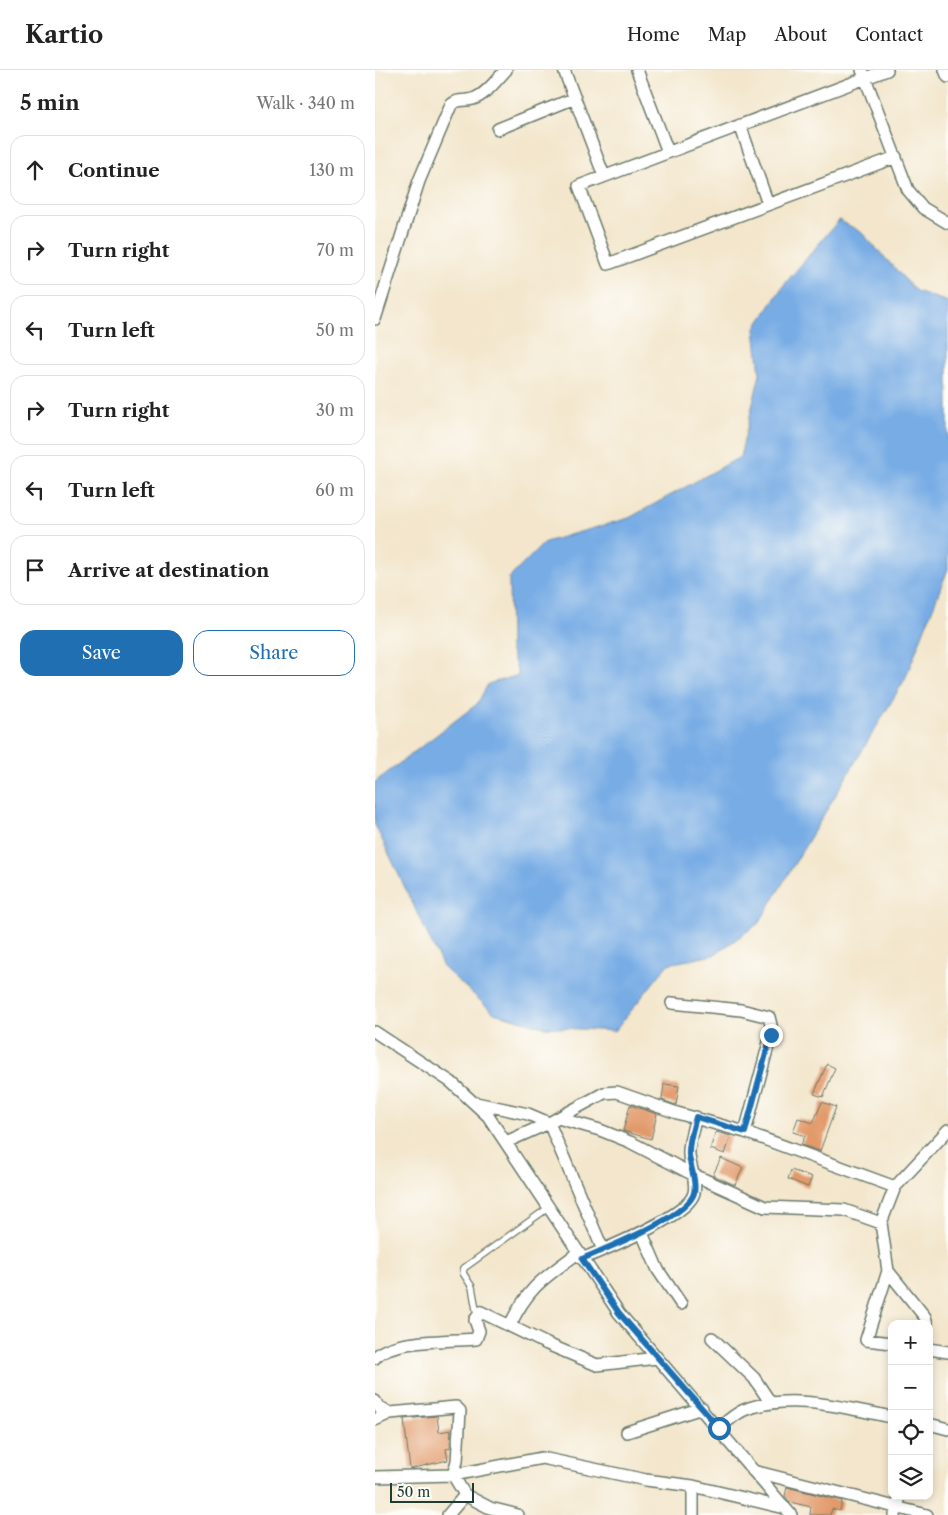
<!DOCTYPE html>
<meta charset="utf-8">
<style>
body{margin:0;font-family:"Libre Caslon Text",serif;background:#f6f6f6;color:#222}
.controls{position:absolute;right:15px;bottom:15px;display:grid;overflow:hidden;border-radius:10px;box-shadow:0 2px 8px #0003}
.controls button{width:45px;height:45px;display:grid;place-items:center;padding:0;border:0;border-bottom:1px solid #e0e0e0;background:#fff;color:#222;font:25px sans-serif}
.scale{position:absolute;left:15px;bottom:12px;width:84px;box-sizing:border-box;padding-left:5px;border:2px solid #1f3d34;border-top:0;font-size:14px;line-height:18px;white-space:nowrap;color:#1f3d34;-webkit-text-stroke:4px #fdfcf7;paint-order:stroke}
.stop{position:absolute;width:15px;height:15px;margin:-11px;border:4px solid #1f6fb2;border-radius:50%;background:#fff}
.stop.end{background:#1f6fb2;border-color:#fff;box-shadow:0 1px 5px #0008}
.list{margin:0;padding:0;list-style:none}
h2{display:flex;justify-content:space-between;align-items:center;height:65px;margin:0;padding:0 20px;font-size:21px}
h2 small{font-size:16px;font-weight:400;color:#767676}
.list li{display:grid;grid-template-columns:32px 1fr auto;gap:15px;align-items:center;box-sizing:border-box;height:70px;margin:0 10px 10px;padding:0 10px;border:1px solid #e0e0e0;border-radius:15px}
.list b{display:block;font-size:19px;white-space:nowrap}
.list em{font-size:16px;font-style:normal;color:#767676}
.actions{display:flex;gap:10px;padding:15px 20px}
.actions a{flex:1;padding:11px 0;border:1px solid #1f6fb2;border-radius:15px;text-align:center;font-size:18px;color:#1f6fb2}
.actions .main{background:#1f6fb2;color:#fff}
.icon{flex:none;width:28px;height:28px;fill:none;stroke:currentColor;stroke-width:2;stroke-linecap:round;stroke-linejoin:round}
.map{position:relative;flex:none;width:573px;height:1445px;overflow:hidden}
header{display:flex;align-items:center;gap:30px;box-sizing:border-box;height:70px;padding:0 25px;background:#fff;border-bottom:1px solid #e0e0e0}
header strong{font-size:24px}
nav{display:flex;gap:28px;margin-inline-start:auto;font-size:18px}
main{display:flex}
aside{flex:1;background:#fff}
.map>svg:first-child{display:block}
.water{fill:#77ace5;stroke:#4b748c}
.building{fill:#e29a6b}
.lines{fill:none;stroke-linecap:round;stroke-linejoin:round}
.lane-casing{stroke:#697869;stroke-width:8}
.street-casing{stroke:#697869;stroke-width:14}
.lane{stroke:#fff;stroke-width:5.5}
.street{stroke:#fff;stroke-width:11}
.route{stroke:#1f6fb2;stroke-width:6}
</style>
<header>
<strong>Kartio</strong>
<nav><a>Home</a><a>Map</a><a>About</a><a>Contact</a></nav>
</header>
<main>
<aside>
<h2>5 min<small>Walk · 340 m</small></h2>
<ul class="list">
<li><svg class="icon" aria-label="ahead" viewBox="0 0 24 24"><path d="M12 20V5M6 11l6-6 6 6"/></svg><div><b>Continue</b></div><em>130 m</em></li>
<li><svg class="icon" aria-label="right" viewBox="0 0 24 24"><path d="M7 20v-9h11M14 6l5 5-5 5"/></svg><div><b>Turn right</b></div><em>70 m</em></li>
<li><svg class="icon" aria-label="left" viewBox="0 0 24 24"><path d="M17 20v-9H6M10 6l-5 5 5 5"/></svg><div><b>Turn left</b></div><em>50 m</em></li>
<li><svg class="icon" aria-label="right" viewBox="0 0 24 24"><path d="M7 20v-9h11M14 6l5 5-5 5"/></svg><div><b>Turn right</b></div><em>30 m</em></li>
<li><svg class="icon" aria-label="left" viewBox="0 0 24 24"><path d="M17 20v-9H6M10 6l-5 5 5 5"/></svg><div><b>Turn left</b></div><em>60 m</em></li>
<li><svg class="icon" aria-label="arrive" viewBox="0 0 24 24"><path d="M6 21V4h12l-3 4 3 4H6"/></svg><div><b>Arrive at destination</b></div></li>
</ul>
<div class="actions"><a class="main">Save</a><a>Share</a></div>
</aside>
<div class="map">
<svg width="573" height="1445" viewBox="0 0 573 1445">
<rect width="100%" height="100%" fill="#fdfcf7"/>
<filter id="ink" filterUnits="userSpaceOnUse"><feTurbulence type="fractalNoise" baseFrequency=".02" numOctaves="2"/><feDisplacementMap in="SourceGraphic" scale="10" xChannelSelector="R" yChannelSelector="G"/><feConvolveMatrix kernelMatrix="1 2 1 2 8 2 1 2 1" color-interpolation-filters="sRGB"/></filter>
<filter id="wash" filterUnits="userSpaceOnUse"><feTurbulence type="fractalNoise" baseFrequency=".0096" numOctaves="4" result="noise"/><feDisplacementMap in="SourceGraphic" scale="20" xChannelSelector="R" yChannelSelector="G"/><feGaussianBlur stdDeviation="1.12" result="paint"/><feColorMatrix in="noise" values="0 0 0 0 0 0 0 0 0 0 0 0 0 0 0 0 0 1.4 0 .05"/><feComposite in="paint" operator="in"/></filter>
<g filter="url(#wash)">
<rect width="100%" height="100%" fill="#f3e6cc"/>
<!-- water -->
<path class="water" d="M464,150L486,162L541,221L573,232V499L530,609L384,853L339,885L293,894L240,961L169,957L119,943L68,897L0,755V712L102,634L113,614L144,605L135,579L134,508L170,472L254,448L365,387L385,304L380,259L408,216Z"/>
<g id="blocks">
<!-- building -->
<path class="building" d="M452,994L460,998L448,1027L439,1024Z
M289,1014L304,1016L301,1035L287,1030Z
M447,1032L461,1037L445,1081L426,1075L430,1066L418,1062L423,1048L438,1053Z
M255,1035L282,1044L276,1069L248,1061Z
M341,1062L356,1066L350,1084L335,1079Z
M346,1088L368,1098L360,1115L338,1105Z
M416,1100L437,1107L433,1117L413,1109Z
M62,1346L64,1362L76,1360L75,1378L71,1379L73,1390L35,1399L29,1349Z
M412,1417L467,1431L465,1441L457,1439L455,1445H435L436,1437L415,1432L410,1426Z"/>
</g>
</g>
<g filter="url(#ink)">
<use href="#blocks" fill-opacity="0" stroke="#697869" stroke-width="1"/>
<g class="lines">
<defs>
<path id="lane" d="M102,1245L97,1217L88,1203L89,1198L173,1138"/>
<path id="street" d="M189,0L229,106
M262,0L293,82
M487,0L533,120L548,138L573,153
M512,0L204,116L233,194L521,87
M570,0L573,7
M365,55L393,134
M123,59L200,28
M0,249L44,111L76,35C84,28 88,32 98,29C111,25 122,9 131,0
M297,933L366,940L394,947L396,955V965L370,1062
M0,962L76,1012L113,1046L244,1243L416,1445
M101,1033L153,1044L174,1053L228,1180
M183,1048L225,1060L255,1072L317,1104L390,1137L469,1140L506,1153L513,1201L550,1247L552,1254
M131,1072L174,1053L229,1023L242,1022L302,1043L370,1062L520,1117
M506,1153L520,1117L573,1060
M267,1163L283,1200L306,1234
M207,1189C229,1179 313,1147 319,1123C322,1111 315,1097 314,1085C313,1073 318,1059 321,1047
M513,1201L491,1270L517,1273
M135,1255C154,1216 169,1208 203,1183
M337,1268L379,1308L395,1332
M554,1279L573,1282
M0,1288C13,1269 77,1271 101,1269L104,1261L100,1250L106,1242L172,1274L222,1295L282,1288
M0,1331L4,1338L15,1343L81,1337L85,1341L82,1391L78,1405L167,1388L271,1410L318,1416L410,1438
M0,1350L15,1343
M554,1354L573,1359
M344,1358C351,1352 360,1344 369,1340C415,1322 470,1338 517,1347
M252,1362L327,1338
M378,1401L552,1445
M0,1407L78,1405L90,1425L115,1438L143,1445
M73,1445L90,1425
M318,1445V1416
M520,1445L525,1426"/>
</defs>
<!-- lane casing -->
<use href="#lane" class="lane-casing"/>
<!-- street casing -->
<use href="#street" class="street-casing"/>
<!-- lane -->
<use href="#lane" class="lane"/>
<!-- street -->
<use href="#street" class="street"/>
</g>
</g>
<g class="lines" filter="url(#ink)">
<!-- route -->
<path class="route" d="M344,1358L244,1243L207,1189C229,1179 313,1147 319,1123C322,1111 315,1097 314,1085C313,1073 318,1059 321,1047L370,1062L396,965"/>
</g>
</svg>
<div class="controls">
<button>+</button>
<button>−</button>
<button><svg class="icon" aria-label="locate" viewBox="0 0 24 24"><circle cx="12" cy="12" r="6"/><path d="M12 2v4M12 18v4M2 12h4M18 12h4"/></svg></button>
<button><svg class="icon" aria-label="layers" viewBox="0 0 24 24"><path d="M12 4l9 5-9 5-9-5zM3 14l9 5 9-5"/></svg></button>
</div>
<div class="scale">50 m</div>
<div class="stop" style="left:344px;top:1358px"></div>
<div class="stop end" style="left:396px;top:965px"></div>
</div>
</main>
